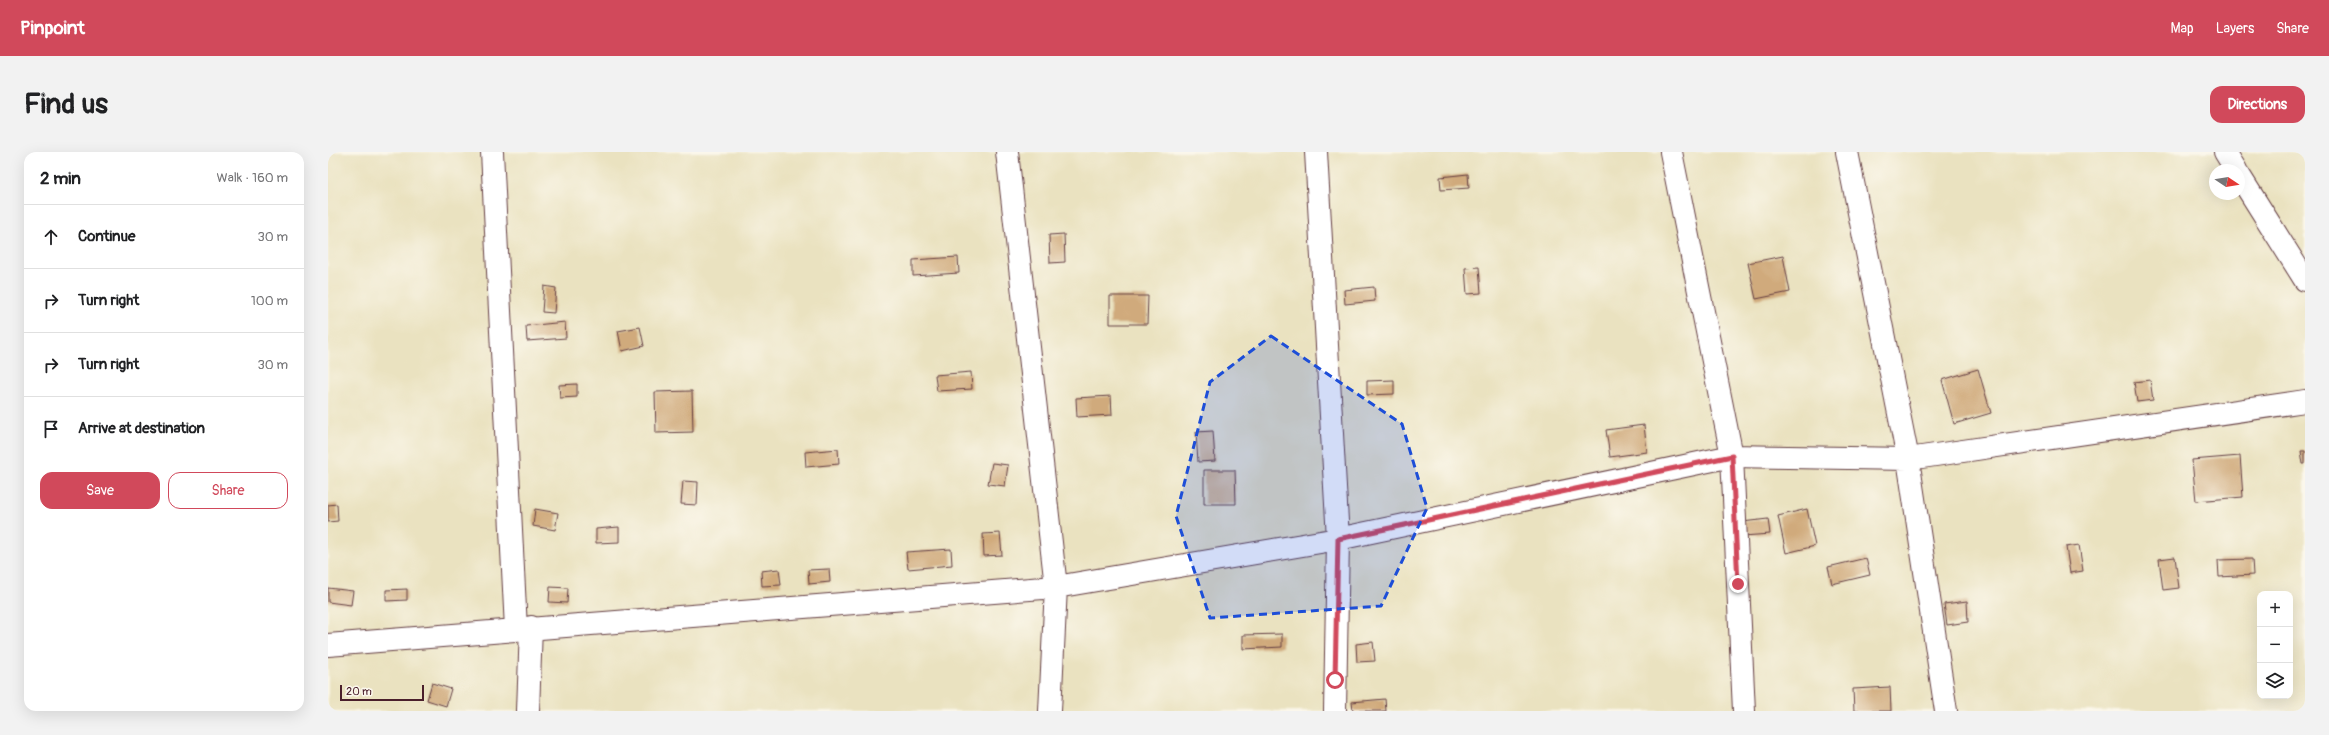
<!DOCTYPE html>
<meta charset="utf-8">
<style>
body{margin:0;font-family:Pangolin,sans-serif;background:#f2f2f2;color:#202124}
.controls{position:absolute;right:12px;bottom:12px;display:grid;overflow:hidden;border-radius:8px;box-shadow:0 4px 16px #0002}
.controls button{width:36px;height:36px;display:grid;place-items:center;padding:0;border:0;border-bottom:1px solid #e0e0e0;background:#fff;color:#202124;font:20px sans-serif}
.compass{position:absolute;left:1881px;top:12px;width:36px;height:36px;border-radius:50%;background:#fff;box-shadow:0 4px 16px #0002;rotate:102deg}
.scale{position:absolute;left:12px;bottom:10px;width:84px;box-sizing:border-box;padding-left:4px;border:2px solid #4a1f2b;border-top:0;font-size:11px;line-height:14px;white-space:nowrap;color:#4a1f2b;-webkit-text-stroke:3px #fbf7ec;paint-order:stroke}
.stop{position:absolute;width:12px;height:12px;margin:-9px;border:3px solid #d1495b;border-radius:50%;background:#fff}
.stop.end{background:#d1495b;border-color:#fff;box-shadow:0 1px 4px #0008}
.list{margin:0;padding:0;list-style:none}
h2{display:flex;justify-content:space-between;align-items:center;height:52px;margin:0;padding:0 16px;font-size:17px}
h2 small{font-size:13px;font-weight:400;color:#757577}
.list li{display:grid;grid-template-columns:26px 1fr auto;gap:12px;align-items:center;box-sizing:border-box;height:64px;padding:0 16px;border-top:1px solid #e0e0e0}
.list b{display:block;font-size:15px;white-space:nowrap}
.list em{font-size:13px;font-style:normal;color:#757577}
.actions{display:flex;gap:8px;padding:12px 16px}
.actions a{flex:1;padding:9px 0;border:1px solid #d1495b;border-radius:12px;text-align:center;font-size:14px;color:#d1495b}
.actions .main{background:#d1495b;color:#fff}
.icon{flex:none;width:22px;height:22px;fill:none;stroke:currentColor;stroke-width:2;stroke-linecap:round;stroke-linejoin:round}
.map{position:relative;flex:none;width:1977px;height:559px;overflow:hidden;border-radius:12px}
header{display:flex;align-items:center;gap:24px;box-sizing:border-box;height:56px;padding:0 20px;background:#d1495b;color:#fff}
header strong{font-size:19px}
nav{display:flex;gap:22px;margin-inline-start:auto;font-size:14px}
.intro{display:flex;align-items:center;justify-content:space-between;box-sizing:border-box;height:96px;padding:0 24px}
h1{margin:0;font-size:28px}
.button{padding:10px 18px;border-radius:12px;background:#d1495b;color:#fff;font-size:14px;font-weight:700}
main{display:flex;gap:24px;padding:0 24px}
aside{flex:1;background:#fff;border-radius:12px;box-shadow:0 4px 16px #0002}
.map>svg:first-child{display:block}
.building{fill:#d0aa7c}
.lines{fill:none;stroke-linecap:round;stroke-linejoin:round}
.street-casing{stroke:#623c41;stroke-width:24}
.secondary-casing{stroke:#623c41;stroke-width:24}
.street{stroke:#fff;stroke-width:22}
.secondary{stroke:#fff;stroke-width:22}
.route{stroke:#d1495b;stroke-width:5}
.marked{fill:#1d4ed8;fill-opacity:0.2;stroke:#1d4ed8;stroke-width:3;stroke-dasharray:8 5;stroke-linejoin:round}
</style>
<header>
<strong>Pinpoint</strong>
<nav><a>Map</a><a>Layers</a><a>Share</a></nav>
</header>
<div class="intro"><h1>Find us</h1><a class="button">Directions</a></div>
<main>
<aside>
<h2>2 min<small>Walk · 160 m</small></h2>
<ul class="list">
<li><svg class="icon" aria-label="ahead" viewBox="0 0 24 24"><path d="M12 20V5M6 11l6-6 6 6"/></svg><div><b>Continue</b></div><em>30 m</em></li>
<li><svg class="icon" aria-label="right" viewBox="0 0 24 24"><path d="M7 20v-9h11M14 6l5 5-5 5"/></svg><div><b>Turn right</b></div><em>100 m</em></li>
<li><svg class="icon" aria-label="right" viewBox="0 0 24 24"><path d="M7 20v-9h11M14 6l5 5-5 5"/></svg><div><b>Turn right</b></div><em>30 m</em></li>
<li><svg class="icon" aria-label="arrive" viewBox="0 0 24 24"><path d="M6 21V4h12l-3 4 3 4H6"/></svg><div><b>Arrive at destination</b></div></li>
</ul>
<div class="actions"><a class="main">Save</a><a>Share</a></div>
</aside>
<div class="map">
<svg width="1977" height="559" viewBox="0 0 1977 559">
<rect width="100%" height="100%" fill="#fbf7ec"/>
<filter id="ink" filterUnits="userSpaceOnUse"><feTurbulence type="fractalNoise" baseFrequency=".025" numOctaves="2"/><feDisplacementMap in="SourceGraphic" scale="8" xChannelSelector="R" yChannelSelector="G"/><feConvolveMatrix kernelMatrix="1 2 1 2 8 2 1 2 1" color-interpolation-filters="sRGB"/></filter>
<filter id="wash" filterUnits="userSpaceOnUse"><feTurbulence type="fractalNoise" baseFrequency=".012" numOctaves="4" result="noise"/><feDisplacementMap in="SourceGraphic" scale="16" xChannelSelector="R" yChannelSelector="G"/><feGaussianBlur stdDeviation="0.9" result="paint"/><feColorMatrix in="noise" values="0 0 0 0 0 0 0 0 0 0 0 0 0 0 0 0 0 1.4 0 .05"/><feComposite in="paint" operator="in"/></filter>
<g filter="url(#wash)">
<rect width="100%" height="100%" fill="#eae2c0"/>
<g id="blocks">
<!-- building -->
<path class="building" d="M1140,22L1141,36L1113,38L1112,25Z
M736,82L737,110L722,111L721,83Z
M1455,104L1462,140L1428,147L1420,111Z
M630,105L631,121L585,124V108Z
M1151,115L1153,141L1139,142L1137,116Z
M216,134L228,136L226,161L214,160Z
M1046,135L1047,149L1017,152L1016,138Z
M782,144H820L819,172H782Z
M237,170L238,186L199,189L198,174Z
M312,175L316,194L294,199L290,179Z
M1650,217L1663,261L1626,272L1614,228Z
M643,220L644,237L609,239L607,223Z
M1066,228V242L1039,243V229Z
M1822,228L1825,248L1809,250L1806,230Z
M249,232V245L232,246L231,233Z
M364,239L365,280L328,281L327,240Z
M783,244L784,263L749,265L748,246Z
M1316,273L1319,300L1282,305L1278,278Z
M885,279L887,309L870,310L868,280Z
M510,297L511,312L478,315L477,300Z
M1973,299H1977V312H1975Z
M1912,304L1915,345L1868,349L1864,308Z
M664,311L680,313L677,334L660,332Z
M876,318H907L908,352H876Z
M355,329L370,330L369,353L353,352Z
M9,352L10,369L0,370V353Z
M207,357L230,361L227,378L205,374Z
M1479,357L1487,394L1458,401L1450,364Z
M1440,367L1442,382L1415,384L1414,370Z
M291,375V390L268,391V377Z
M672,381L674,403L656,404L655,382Z
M1751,393L1755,419L1742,421L1738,395Z
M623,397L624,413L580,417L578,400Z
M1847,405L1851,436L1835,438L1831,407Z
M1538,406L1542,423L1504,432L1500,415Z
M1924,407L1925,423L1891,425L1890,408Z
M451,417L453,433L434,434L433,419Z
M501,417L502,430L481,432L480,418Z
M222,435L240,436L239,451L221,450Z
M0,436L25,439L23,453L0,450Z
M79,437V448L58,449V438Z
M1639,449L1640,470L1619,473L1616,452Z
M954,482V495L915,497V483Z
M1045,490L1047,509L1029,510L1028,492Z
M104,531L123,537L118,554L99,548Z
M1562,535L1563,559H1526L1525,537Z
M1057,547L1058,559H1025L1024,550Z"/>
</g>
</g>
<g filter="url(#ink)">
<use href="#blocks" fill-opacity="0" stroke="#623c41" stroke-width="1"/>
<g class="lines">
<defs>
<path id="street" d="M164,0L188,477
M679,0L728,435L722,559
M988,0L1010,387L1007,559
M1343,0L1404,304L1416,559
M1519,0L1580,307L1618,559
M0,493L728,435L1010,387L1404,304L1580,307L1977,249
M200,559L203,475"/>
<path id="secondary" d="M1897,0L1908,18
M1911,23L1977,128"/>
</defs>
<!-- street casing -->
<use href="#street" class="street-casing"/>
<!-- secondary casing -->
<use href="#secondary" class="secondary-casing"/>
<!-- street -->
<use href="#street" class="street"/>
<!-- secondary -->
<use href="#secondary" class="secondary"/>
</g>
</g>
<g class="lines" filter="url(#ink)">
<!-- route -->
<path class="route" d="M1007,528L1010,387L1404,304L1410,432"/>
</g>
<!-- marked area -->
<path class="marked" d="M943,184L1074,272L1099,356L1053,454L882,466L848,364L882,230Z"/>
</svg>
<div class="controls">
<button>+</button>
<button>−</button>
<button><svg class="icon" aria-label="layers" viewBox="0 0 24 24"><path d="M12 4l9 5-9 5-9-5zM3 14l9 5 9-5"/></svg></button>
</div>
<svg class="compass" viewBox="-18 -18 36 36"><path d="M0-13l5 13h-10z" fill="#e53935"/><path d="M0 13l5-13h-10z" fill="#757577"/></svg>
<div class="scale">20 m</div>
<div class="stop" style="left:1007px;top:528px"></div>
<div class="stop end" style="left:1410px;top:432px"></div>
</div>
</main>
